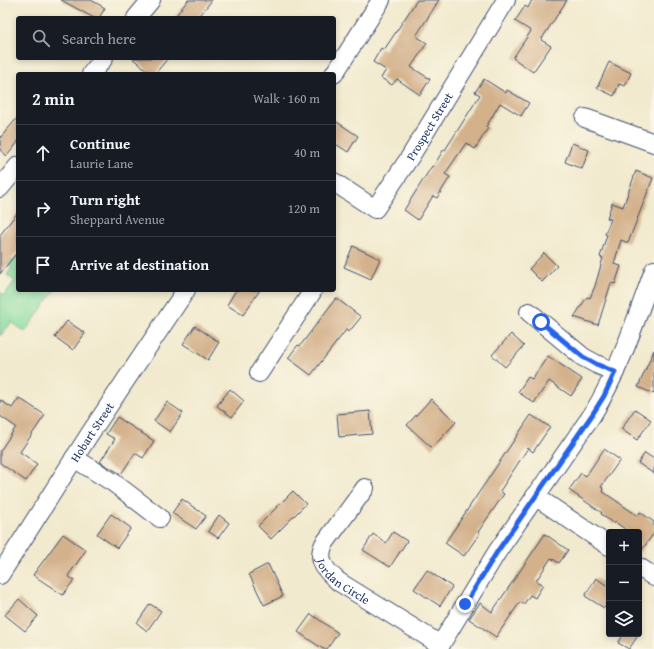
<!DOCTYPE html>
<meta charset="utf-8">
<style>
body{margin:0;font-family:"Gentium Book Plus",serif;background:#20242c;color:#f1f3f6}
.controls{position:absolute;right:12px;bottom:12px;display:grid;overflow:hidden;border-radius:4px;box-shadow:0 2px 6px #0003}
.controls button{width:36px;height:36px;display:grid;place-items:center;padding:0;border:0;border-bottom:1px solid #363941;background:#171b24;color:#f1f3f6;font:20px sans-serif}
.stop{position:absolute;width:12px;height:12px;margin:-9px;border:3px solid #2563eb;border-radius:50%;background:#fff}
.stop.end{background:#2563eb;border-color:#fff;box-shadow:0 1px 4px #0008}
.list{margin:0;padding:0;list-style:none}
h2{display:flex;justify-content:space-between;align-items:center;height:52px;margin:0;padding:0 16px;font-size:17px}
h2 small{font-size:13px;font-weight:400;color:#9ea1a6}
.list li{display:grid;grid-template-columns:26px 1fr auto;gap:12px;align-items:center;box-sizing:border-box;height:56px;padding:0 16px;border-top:1px solid #363941}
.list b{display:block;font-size:15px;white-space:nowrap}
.list p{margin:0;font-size:13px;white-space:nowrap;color:#9ea1a6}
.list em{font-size:13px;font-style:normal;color:#9ea1a6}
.icon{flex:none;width:22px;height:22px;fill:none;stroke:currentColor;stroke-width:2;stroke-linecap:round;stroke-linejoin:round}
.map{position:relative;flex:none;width:654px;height:649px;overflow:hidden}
.search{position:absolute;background:#171b24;box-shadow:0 2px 6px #0003;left:16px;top:16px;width:320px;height:44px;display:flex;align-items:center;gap:10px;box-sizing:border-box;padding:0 14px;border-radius:4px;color:#9ea1a6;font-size:15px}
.panel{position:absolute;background:#171b24;box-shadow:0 2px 6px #0003;left:16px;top:72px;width:320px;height:220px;border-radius:4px}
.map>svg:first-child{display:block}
.green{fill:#85db9f;stroke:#50857e}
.building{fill:#d3b18b}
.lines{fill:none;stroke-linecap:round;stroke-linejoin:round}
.minor-casing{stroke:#3b4b6f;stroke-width:20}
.minor{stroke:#fff;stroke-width:18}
.route{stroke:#2563eb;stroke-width:5}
.labels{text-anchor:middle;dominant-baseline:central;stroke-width:3;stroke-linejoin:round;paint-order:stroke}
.street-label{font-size:12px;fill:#1b2f5e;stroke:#fcf5e5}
</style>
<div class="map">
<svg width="654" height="649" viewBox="0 0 654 649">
<rect width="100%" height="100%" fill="#fcf5e5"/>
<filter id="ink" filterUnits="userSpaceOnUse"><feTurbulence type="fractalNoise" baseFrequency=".025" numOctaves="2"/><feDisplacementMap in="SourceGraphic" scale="8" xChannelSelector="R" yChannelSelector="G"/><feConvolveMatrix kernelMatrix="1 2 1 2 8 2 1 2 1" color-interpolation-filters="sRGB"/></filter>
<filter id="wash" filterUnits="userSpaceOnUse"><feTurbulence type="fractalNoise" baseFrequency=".012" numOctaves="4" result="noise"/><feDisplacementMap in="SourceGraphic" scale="16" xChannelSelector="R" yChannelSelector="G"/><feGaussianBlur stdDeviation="0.9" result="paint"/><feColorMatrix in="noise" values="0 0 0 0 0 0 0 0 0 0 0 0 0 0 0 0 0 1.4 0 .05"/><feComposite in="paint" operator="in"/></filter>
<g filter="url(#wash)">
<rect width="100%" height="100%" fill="#f1eace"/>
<!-- green -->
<path class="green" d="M0,252L13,262L18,255V290H55L25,332L12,322L0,336V292L4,295L15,281L7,275L12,267L0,258Z"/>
<g id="blocks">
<!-- building -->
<path class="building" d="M61,0H91L105,8L99,18H94Z
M188,0H212L198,18H174Z
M417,0H439L416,36L427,43L411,67L430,79L420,95L397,79L392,85L381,78L386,70L373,62L381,48L384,50Z
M532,0H567L541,40L551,46L533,72L513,58L531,31L515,21L525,6L528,8Z
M132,58H168L155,74H152Z
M609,62L631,73L625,86L619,84L614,96L597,88Z
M484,79L506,93L507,90L529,103L521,116L500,103L486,127L488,128L475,149L466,143L445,174L450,177L437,198L433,196L418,220L404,210L432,166L433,167L444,149L445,150L480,95L475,92Z
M18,117V142L7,156L0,150V138Z
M334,120L358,136L348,152L334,143Z
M572,143L589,150L582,169L565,162Z
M636,171L653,178L628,243L621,240L614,264L621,266L615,284L611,283L598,325L574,317L587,297L590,298L595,286L603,258L600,257L607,235L605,234L611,219L607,218L612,203L623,207Z
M18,212V251L0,274V235Z
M353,246L380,259L371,279L344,267Z
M544,253L557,266L542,282L529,269Z
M236,290H260L243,315L227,305Z
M336,298L361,317L349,332L346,330L311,375L288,358L298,345L300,346Z
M67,321L85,333L73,350L55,337Z
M195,326L219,342L208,360L183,344Z
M511,334L524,346L505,367L492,355Z
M654,350V394L638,387Z
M548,356L582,379L571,396L549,381L534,403L518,392L528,377L532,379Z
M230,389L244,401L232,417L217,406Z
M19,398L45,415L20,452L37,464L26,481L0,463V451L16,427L0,416V400L12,408Z
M431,399L456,422L432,448L407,425Z
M167,402L183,413L170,432L154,421Z
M635,409L651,420L637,440L621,429Z
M370,411L372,434L339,437L337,414Z
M531,415L550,427L533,452L528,448L500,491L504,494L478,532L480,533L464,556L445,543Z
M117,417L154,441L143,458L135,453L121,474L100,462L115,439L106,434Z
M604,449L620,460L601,487L603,488L602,491L638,516L640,512L654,522V533L639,554V532H629L615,522L614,524L601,514L602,513L569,490L581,473L586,476Z
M645,453L654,459V474L638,463Z
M293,491L306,504L271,539L258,526Z
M182,499L206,516L196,529L172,513Z
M111,514L131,528L117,548L97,534Z
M219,515L229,523L218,538L208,531Z
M393,532L407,541L390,567L363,550L373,534L386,543Z
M63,534L86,550L68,576L74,580L63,595L33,575Z
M545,534L568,550L559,563L551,558L536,581L543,585L535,598L530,595L524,604L520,602L496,637L469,619L480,603L492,612Z
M268,564L283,596L264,605L249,574Z
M427,570L452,587L440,606L414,589Z
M596,578L609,587V602L604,608L585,596Z
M19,599L38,616L25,631L5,615Z
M150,604L161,611L147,631L137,623Z
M311,614L338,633L327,649H323L298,632Z
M624,634H639L629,649L618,643Z"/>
</g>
</g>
<g filter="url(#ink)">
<use href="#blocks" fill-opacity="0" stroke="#3b4b6f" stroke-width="1"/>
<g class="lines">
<defs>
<g id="minor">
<path d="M136,18L151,0"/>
<path d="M91,74L104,58"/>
<path d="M334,74L381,0"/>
<path d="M585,118L654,143"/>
<path id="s1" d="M334,182L375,209L410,157L506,0"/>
<path d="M0,188L18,166"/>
<path d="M529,312L583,357L596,364L615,372"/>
<path d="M259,373L312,292L309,290"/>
<path d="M74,458L114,483L160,518"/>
<path id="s2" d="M365,488L324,544C316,561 326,571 339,582L441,645"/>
<path d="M535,496L609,546"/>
<path d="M639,567L654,577"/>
<path id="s3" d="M0,575L89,435L186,290"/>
<path d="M438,649L497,552L592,415C620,370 636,319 654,270"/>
</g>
</defs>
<!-- minor casing -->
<use href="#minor" class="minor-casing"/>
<!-- minor -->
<use href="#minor" class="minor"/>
</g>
</g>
<g class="lines" filter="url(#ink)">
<!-- route -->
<path class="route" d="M465,604L497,552L592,415L604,396L615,372L596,364L583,357L541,322"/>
</g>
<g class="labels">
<!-- street labels -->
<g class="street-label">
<text stroke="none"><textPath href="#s1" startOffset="148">Prospect Street</textPath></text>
<text stroke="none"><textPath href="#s3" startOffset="170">Hobart Street</textPath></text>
<text stroke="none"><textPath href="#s2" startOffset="117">Jordan Circle</textPath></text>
</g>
</g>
</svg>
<div class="controls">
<button>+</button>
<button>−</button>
<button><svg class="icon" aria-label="layers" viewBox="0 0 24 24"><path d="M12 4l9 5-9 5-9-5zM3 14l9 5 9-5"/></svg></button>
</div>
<div class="stop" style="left:541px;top:322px"></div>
<div class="stop end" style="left:465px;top:604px"></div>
<div class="search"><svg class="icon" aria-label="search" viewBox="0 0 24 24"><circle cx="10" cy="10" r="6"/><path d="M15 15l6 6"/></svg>Search here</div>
<section class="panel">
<h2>2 min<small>Walk · 160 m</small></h2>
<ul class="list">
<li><svg class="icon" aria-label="ahead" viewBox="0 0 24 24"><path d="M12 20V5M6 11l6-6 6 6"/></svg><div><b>Continue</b><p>Laurie Lane</p></div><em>40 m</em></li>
<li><svg class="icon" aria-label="right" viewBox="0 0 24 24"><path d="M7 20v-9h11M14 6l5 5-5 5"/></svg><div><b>Turn right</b><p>Sheppard Avenue</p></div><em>120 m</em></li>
<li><svg class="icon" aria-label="arrive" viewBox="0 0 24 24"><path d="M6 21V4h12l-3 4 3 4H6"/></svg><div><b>Arrive at destination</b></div></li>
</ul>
</section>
</div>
